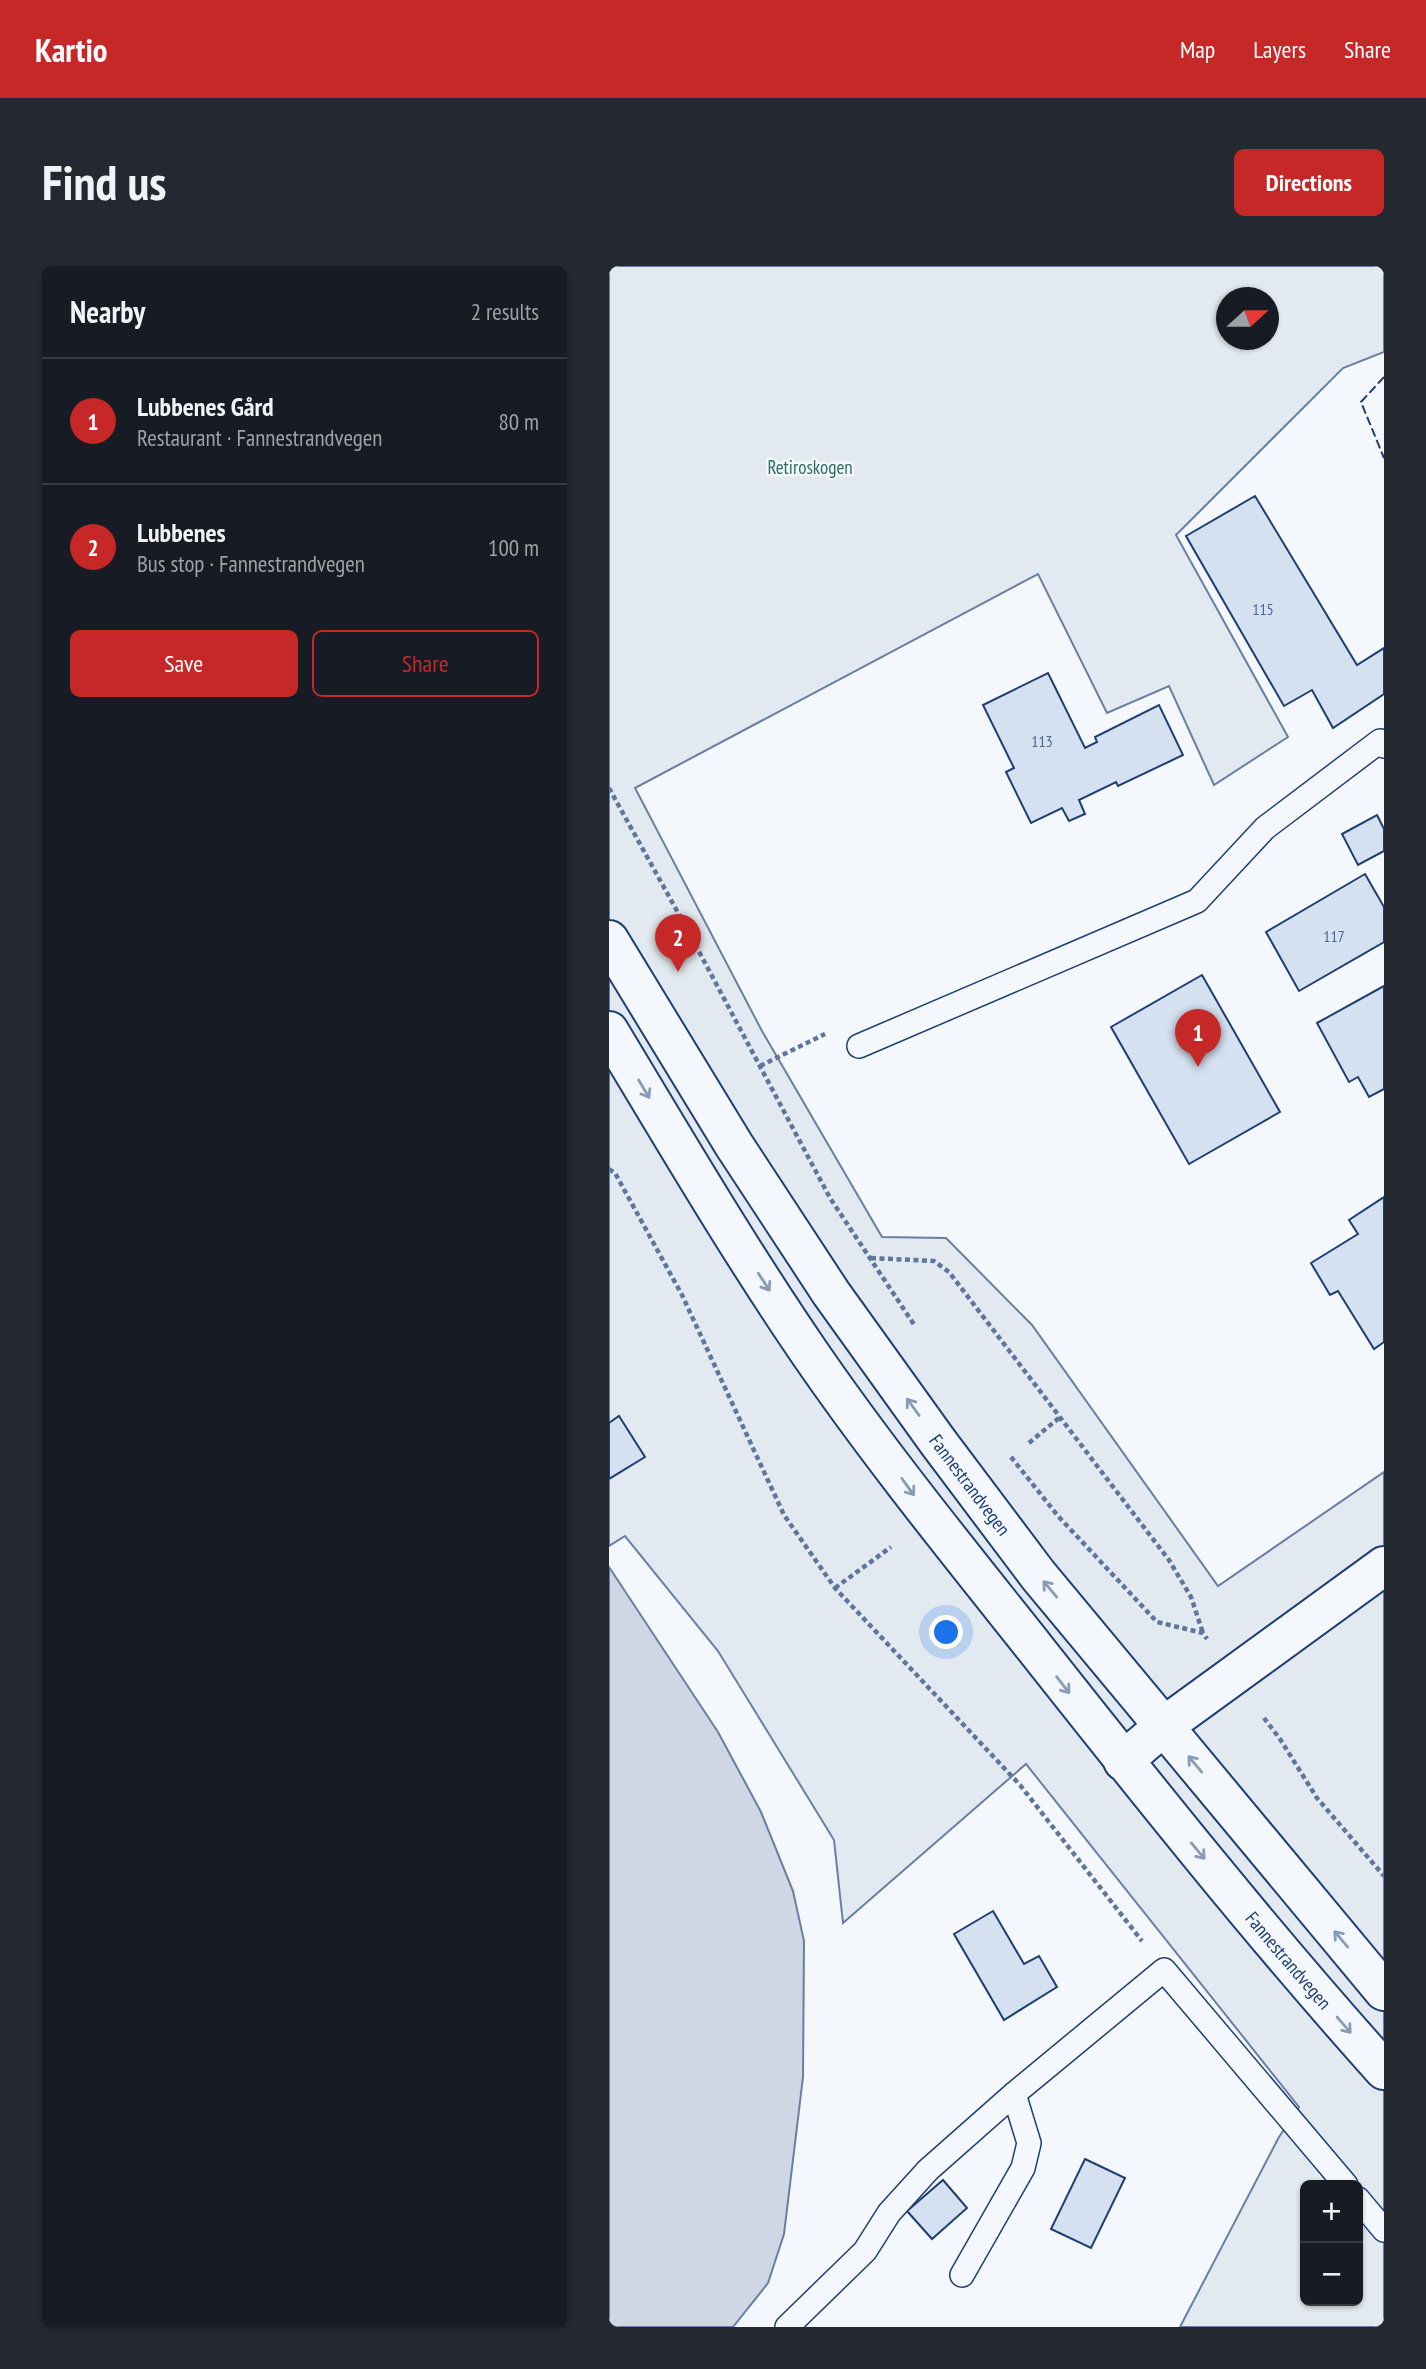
<!DOCTYPE html>
<meta charset="utf-8">
<style>
body{margin:0;font-family:"PT Sans Narrow",sans-serif;background:#242831;color:#f1f3f6}
.controls{position:absolute;right:21px;bottom:21px;display:grid;overflow:hidden;border-radius:10px;box-shadow:0 2px 5px #0004}
.controls button{width:63px;height:63px;display:grid;place-items:center;padding:0;border:0;border-bottom:2px solid #363941;background:#171b24;color:#f1f3f6;font:35px sans-serif}
.compass{position:absolute;left:607px;top:21px;width:63px;height:63px;border-radius:50%;background:#171b24;box-shadow:0 2px 5px #0004;rotate:69deg}
.you{position:absolute;left:338px;top:1367px;width:24px;height:24px;margin:-18px;border:5px solid #fff;border-radius:50%;background:#1a73e8;box-shadow:0 0 0 10px #1a73e833}
.badge{display:grid;place-items:center;width:46px;height:46px;border-radius:50%;background:#c62828;color:#fff;font-size:23px;font-weight:700}
.pin{position:absolute;translate:-50% -58px;filter:drop-shadow(0 2px 4px #0008)}
.pin::after{content:'';position:absolute;top:37px;width:24px;height:21px;background:inherit;clip-path:polygon(0 0,100% 0,50% 100%)}
.list{margin:0;padding:0;list-style:none}
h2{display:flex;justify-content:space-between;align-items:center;height:91px;margin:0;padding:0 28px;font-size:30px}
h2 small{font-size:23px;font-weight:400;color:#9ea1a6}
.list li{display:grid;grid-template-columns:46px 1fr auto;gap:21px;align-items:center;box-sizing:border-box;height:126px;padding:0 28px;border-top:2px solid #363941}
.list b{display:block;font-size:26px;white-space:nowrap}
.list p{margin:0;font-size:23px;white-space:nowrap;color:#9ea1a6}
.list em{font-size:23px;font-style:normal;color:#9ea1a6}
.actions{display:flex;gap:14px;padding:21px 28px}
.actions a{flex:1;padding:16px 0;border:2px solid #c62828;border-radius:10px;text-align:center;font-size:24px;color:#c62828}
.actions .main{background:#c62828;color:#fff}
.map{position:relative;flex:none;width:775px;height:2061px;overflow:hidden;border-radius:10px}
header{display:flex;align-items:center;gap:42px;box-sizing:border-box;height:98px;padding:0 35px;background:#c62828;color:#fff}
header strong{font-size:33px}
nav{display:flex;gap:38px;margin-inline-start:auto;font-size:24px}
.intro{display:flex;align-items:center;justify-content:space-between;box-sizing:border-box;height:168px;padding:0 42px}
h1{margin:0;font-size:49px}
.button{padding:18px 32px;border-radius:10px;background:#c62828;color:#fff;font-size:24px;font-weight:700}
main{display:flex;gap:42px;padding:0 42px}
aside{flex:1;background:#171b24;border-radius:10px;box-shadow:0 2px 5px #0004}
.map>svg:first-child{display:block}
.green{fill:#e3e9f0;stroke:#687fa3;stroke-width:2;fill-rule:evenodd}
.water{fill:#cfd7e4;stroke:#687fa3;stroke-width:2}
.building{fill:#d5e0f0;stroke:#1d3f73;stroke-width:2}
.lines{fill:none;stroke-linecap:round;stroke-linejoin:round}
.lane-casing{stroke:#1d3f73;stroke-width:26}
.street-casing{stroke:#1d3f73;stroke-width:42}
.highway-casing{stroke:#1d3f73;stroke-width:42}
.path{stroke:#5e769c;stroke-width:4.5;stroke-dasharray:5 3.5;stroke-linecap:butt}
.lane{stroke:#f4f7fb;stroke-width:23}
.street{stroke:#f4f7fb;stroke-width:38}
.highway{stroke:#f4f7fb;stroke-width:38}
.fence{stroke:#1d3f73;stroke-width:2;stroke-dasharray:9 3.5;stroke-linecap:butt}
.oneway{stroke:#889bb7}
.labels{text-anchor:middle;dominant-baseline:central;stroke-width:5;stroke-linejoin:round;paint-order:stroke}
.number-label{font-size:16px;fill:#4b6792}
.park-label{font-size:19px;fill:#2c6c60;stroke:#f4f7fb}
.street-label{font-size:19px;fill:#1d3f73;stroke:#f4f7fb}
</style>
<header>
<strong>Kartio</strong>
<nav><a>Map</a><a>Layers</a><a>Share</a></nav>
</header>
<div class="intro"><h1>Find us</h1><a class="button">Directions</a></div>
<main>
<aside>
<h2>Nearby<small>2 results</small></h2>
<ul class="list">
<li><span class="badge">1</span><div><b>Lubbenes Gård</b><p>Restaurant · Fannestrandvegen</p></div><em>80 m</em></li>
<li><span class="badge">2</span><div><b>Lubbenes</b><p>Bus stop · Fannestrandvegen</p></div><em>100 m</em></li>
</ul>
<div class="actions"><a class="main">Save</a><a>Share</a></div>
</aside>
<div class="map">
<svg width="775" height="2061" viewBox="0 0 775 2061">
<rect width="100%" height="100%" fill="#f4f7fb"/>
<!-- green -->
<path class="green" d="M0,0H775V86L734,102L567,269L679,471L605,519L560,420L498,447L429,308L26,522L153,765L273,971L337,972L423,1059L609,1320L775,1206V2061H571L670,1871L690,1841L417,1498L234,1657L225,1574L109,1385L16,1270L0,1280ZM618,32H660V74H618ZM696,1919H749V2035H696Z"/>
<!-- water -->
<path class="water" d="M0,1301L109,1466L152,1546L184,1625L195,1675L194,1811L175,1968L159,2017L124,2061H0Z"/>
<!-- building -->
<path class="building" d="M646,230L748,399L775,382V428L724,462L703,424L675,440L577,270Z
M439,407L476,482L488,476L486,471L550,439L574,489L509,520L507,516L470,534L476,548L460,555L453,542L422,557L397,506L405,502L374,439Z
M768,549L775,563V585L749,599L733,568Z
M756,608L775,641V676L690,725L657,666Z
M593,709L671,846L580,898L502,761Z
M775,720V823L760,831L749,811L740,816L708,757Z
M775,931V1076L765,1083L729,1025L721,1029L702,997L749,968L740,954Z
M10,1150L36,1191L0,1213V1157Z
M384,1645L415,1698L430,1690L448,1721L395,1754L345,1668Z
M476,1893L516,1912L482,1982L442,1963Z
M334,1914L358,1942L323,1973L298,1945Z"/>
<g class="lines">
<defs>
<path id="lane" d="M250,780L588,635L656,562L771,475L775,480
M749,1933L775,1964
M353,2009L414,1902L420,1877L405,1828
M178,2061L256,1985L280,1947L319,1904L405,1828L555,1704L737,1919"/>
<path id="street" d="M514,1495L555,1460L775,1300"/>
<g id="highway">
<path id="s1" d="M0,674L125,879L222,1027L329,1176L429,1309L775,1725"/>
<path id="s2" d="M0,765C65,873 129,982 200,1086C270,1188 349,1285 426,1382C539,1525 653,1668 775,1804"/>
</g>
</defs>
<!-- lane casing -->
<use href="#lane" class="lane-casing"/>
<!-- street casing -->
<use href="#street" class="street-casing"/>
<!-- highway casing -->
<use href="#highway" class="highway-casing"/>
<!-- path -->
<path class="path" d="M0,522L78,663L221,932L306,1060
M151,800L216,768
M0,903L6,907L73,1029L175,1249L226,1322L411,1519L533,1675
M262,992L325,995L340,1006L560,1294L582,1331L594,1367
M420,1177L451,1151
M402,1191L449,1250L548,1356L594,1367L598,1373
M226,1322L282,1281
M655,1452L671,1473L708,1532L775,1610"/>
<!-- lane -->
<use href="#lane" class="lane"/>
<!-- street -->
<use href="#street" class="street"/>
<!-- highway -->
<use href="#highway" class="highway"/>
<!-- fence -->
<path class="fence" d="M775,111L752,136L775,192"/>
</g>
<!-- one-way arrows -->
<defs><path id="oneway-shaft" d="M-6 0H5M1.5-3L5.5 0L1.5 3" fill="none" stroke-width="1.6" stroke-linecap="round" stroke-linejoin="round" transform="scale(1.75)"/></defs>
<g class="oneway">
<use href="#oneway-shaft" transform="translate(35 823) rotate(59)"/>
<use href="#oneway-shaft" transform="translate(155 1016) rotate(57)"/>
<use href="#oneway-shaft" transform="translate(304 1141) rotate(-126)"/>
<use href="#oneway-shaft" transform="translate(299 1221) rotate(54)"/>
<use href="#oneway-shaft" transform="translate(441 1323) rotate(-130)"/>
<use href="#oneway-shaft" transform="translate(454 1419) rotate(52)"/>
<use href="#oneway-shaft" transform="translate(586 1498) rotate(-130)"/>
<use href="#oneway-shaft" transform="translate(589 1585) rotate(50)"/>
<use href="#oneway-shaft" transform="translate(732 1673) rotate(-130)"/>
<use href="#oneway-shaft" transform="translate(735 1759) rotate(49)"/>
</g>
<g class="labels">
<!-- number labels -->
<g class="number-label">
<text x="654" y="343">115</text>
<text x="433" y="475">113</text>
<text x="725" y="670">117</text>
</g>
<!-- park labels -->
<g class="park-label">
<text x="201" y="201">Retiroskogen</text>
</g>
<!-- street labels -->
<g class="street-label">
<text stroke="none"><textPath href="#s1" startOffset="654">Fannestrandvegen</textPath></text>
<text stroke="none"><textPath href="#s2" startOffset="1153">Fannestrandvegen</textPath></text>
</g>
</g>
</svg>
<div class="controls">
<button>+</button>
<button>−</button>
</div>
<svg class="compass" viewBox="-18 -18 36 36"><path d="M0-13l5 13h-10z" fill="#e53935"/><path d="M0 13l5-13h-10z" fill="#9ea1a6"/></svg>
<div class="you"></div>
<div class="pin badge" style="left:589px;top:801px">1</div>
<div class="pin badge" style="left:69px;top:706px">2</div>
</div>
</main>
